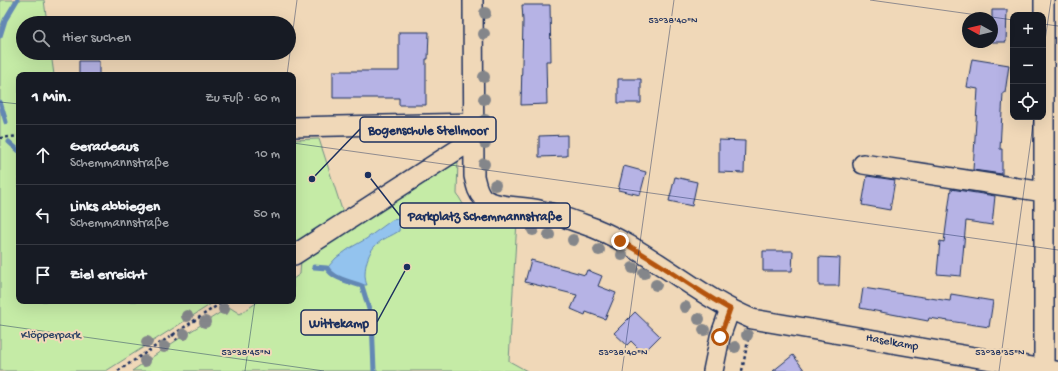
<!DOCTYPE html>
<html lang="de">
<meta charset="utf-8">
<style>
body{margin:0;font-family:"Gochi Hand",sans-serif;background:#20242c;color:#f1f3f6}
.controls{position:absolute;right:12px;top:12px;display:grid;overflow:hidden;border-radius:8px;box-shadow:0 4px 16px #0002}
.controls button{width:36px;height:36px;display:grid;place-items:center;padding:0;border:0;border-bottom:1px solid #363941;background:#171b24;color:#f1f3f6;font:20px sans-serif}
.compass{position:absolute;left:962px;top:12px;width:36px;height:36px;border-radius:50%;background:#171b24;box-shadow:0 4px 16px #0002;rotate:278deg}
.stop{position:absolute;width:12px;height:12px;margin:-9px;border:3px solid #b45309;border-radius:50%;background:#fff}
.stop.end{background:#b45309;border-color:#fff;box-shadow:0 1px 4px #0008}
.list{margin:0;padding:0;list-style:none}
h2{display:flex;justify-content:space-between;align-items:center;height:52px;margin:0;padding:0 16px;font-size:17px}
h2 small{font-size:13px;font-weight:400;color:#9ea1a6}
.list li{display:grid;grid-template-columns:26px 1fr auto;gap:12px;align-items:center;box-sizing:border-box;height:60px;padding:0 16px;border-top:1px solid #363941}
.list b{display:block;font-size:15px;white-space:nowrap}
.list p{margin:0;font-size:13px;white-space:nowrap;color:#9ea1a6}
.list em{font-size:13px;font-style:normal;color:#9ea1a6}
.icon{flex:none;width:22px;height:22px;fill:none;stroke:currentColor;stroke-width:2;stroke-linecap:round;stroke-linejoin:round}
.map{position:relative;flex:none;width:1058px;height:371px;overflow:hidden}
.search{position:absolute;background:#171b24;box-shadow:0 4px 16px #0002;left:16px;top:16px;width:280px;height:44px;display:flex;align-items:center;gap:10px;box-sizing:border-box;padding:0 14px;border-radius:22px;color:#9ea1a6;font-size:15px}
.panel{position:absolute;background:#171b24;box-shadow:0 4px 16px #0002;left:16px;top:72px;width:280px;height:232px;border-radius:8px}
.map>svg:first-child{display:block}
.green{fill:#c5eba6;stroke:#708d82}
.water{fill:#93c3ee;stroke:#6388b4}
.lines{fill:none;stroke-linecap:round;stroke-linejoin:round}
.stream{stroke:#6388b4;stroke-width:5}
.building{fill:#b6b3e5;stroke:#1b2f5e}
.minor-casing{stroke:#1b2f5e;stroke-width:22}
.path{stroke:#1b2f5e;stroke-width:2.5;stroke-dasharray:3 3;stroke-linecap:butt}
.minor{stroke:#f0d8b8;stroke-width:19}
.tree{fill:#84868a}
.route{stroke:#b45309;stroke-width:5}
.ticks{fill:none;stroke:#1b2f5e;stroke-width:1;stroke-opacity:0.45}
.labels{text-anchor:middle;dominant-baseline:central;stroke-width:4;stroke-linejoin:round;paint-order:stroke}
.park-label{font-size:12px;fill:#2c4265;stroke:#f0d8b8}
.street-label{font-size:12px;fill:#1b2f5e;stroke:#f0d8b8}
.ticks-label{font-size:10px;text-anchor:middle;fill:#1b2f5e;stroke:#f0d8b8;stroke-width:4;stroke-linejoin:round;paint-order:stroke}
.leader{fill:none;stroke:#1b2f5e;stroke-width:1.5}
.callout-dot{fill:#1b2f5e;stroke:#f0d8b8;stroke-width:1.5}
.callout{fill:#f0d8b8;stroke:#1b2f5e;stroke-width:1.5}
.callout-label{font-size:13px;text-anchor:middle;font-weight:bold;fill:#1b2f5e}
</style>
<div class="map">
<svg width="1058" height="371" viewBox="0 0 1058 371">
<rect width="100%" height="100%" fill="#f0d8b8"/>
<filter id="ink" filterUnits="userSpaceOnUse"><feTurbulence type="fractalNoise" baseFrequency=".025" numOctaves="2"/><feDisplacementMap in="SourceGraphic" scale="8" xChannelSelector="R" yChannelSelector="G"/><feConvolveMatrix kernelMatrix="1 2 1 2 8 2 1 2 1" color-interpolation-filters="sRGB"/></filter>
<g filter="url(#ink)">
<!-- green -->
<path class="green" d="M0,0H44L47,23H23V53H51L54,75H19V301H216L106,371H0Z
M319,139L345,219L293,252V140Z
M458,159L457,194L466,209L517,220L509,361L527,371H132L177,340L229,307L240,314L259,301H293V279L300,274L301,260Z"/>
<!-- water -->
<path class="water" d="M398,219L400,223L399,231C392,236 383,238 377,244C367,252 362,274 367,285C355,286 333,278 327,268L336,258L350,248L366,239L392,220Z"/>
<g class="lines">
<!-- stream -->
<path class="stream" d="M0,36L5,20L17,0
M0,102L6,122
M9,142L19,151
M314,267L327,268C333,279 351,282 362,286L372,319L374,371"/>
</g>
<!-- building -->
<path class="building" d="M522,5H550L551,61H546L547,104L521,105L523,21Z
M992,10H1007L1006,42H992Z
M399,32H429L428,59H426V105H399V98H333V71H399Z
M972,59L1009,65L1005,93H1003L1000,149H1002V174L973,170L978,89L967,87Z
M79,61H99V75H79Z
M618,79H641V103H618Z
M567,135V156L539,157V136Z
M719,140L745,141L744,173L719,172Z
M624,166L646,172L640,195L618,190Z
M867,176L895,180L890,210L862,205Z
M675,177L697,182L692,206L669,201Z
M951,189L995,196L992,225L966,221L961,276L937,274L940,241L944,242Z
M763,251H793L792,271H763Z
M819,257L840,258L839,286H819Z
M531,260L585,275L587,270L602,276L598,286L616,293L605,319L586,312L585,315L571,309L577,295L525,282Z
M863,288L950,301L951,294L993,301L989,327L929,318L928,321L860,308Z
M635,312L660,336L643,353L631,341L627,345L614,333Z
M793,355L805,371H773Z"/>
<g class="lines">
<defs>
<path id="minor" d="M473,0L474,176C476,184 477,192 483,198C495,208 524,206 539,210C554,213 568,219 583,224C644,244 692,294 752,319L1056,371
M293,127L474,123
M863,164L1044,192
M294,255L474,139
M1044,369V0
M713,371L720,337L730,309"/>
</defs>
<!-- minor casing -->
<use href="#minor" class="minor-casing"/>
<!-- path -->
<path class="path" d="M0,138L19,136
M172,334L177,340
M118,371L224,301
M742,371L749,335"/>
<!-- minor -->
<use href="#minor" class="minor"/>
</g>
<!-- trees -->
<g class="tree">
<circle cx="485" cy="13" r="6"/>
<circle cx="484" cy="34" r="6"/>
<circle cx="484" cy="77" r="6"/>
<circle cx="484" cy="99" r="6"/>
<circle cx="485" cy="120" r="6"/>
<circle cx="485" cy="143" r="6"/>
<circle cx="484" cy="164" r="6"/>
<circle cx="495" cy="185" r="6"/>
<circle cx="533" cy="230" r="6"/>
<circle cx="549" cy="235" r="6"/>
<circle cx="573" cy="240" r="6"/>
<circle cx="599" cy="250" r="6"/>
<circle cx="622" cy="255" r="6"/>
<circle cx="633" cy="268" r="6"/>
<circle cx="644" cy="273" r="6"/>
<circle cx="656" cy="285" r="6"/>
<circle cx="685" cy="307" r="6"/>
<circle cx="224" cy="309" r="6"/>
<circle cx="187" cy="316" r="6"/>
<circle cx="699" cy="319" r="6"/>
<circle cx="205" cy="322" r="6"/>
<circle cx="704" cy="330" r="6"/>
<circle cx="184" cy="334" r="6"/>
<circle cx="747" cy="335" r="6"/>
<circle cx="147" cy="342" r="6"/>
<circle cx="164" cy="347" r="6"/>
<circle cx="735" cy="347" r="6"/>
<circle cx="145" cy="361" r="6"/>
</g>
</g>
<g class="lines" filter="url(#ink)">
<!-- route -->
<path class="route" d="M620,241C658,261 692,288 730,309L720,337"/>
</g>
<!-- ticks -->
<path class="ticks" d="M870,0L1013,20M1043,24L1058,26M1043,54L1051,0M287,75L297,0M0,102L19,104M293,143L1058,250M0,325L324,371M245,371L255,301M622,371L674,0M999,371L1034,117"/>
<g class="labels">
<!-- park labels -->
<g class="park-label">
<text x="51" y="336">Klöpperpark</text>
</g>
<!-- street labels -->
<g class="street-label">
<text transform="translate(892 343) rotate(10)">Haselkamp</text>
</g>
</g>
<g class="ticks-label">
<text x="673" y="23">53°38'40"N</text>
<text x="246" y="355">53°38'45"N</text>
<text x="623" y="355">53°38'40"N</text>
<text x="1000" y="355">53°38'35"N</text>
</g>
<!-- callouts -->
<path class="leader" d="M312 179L360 129M368 175L400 216M407 267L377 322"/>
<g class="callout-dot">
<circle cx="312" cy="179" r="4"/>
<circle cx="368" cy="175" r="4"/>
<circle cx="407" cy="267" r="4"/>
</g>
<g class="callout">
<rect x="360" y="117" width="136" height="25" rx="4"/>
<rect x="400" y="203" width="170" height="25" rx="4"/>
<rect x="301" y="310" width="76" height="25" rx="4"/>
</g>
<g class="callout-label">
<text x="428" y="134">Bogenschule Stellmoor</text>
<text x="485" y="220">Parkplatz Schemmannstraße</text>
<text x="339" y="327">Wittekamp</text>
</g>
</svg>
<div class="controls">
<button>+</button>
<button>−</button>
<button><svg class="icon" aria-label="locate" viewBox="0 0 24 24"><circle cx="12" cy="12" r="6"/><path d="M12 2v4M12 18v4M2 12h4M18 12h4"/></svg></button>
</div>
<svg class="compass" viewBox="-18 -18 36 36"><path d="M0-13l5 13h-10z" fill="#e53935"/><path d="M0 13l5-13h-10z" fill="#9ea1a6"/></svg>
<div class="stop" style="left:720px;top:337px"></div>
<div class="stop end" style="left:620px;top:241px"></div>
<div class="search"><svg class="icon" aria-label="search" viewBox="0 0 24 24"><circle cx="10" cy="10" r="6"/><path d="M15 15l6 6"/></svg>Hier suchen</div>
<section class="panel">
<h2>1 Min.<small>Zu Fuß · 60 m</small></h2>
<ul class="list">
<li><svg class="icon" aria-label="ahead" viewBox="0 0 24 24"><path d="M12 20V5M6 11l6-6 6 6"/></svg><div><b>Geradeaus</b><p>Schemmannstraße</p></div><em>10 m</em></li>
<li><svg class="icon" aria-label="left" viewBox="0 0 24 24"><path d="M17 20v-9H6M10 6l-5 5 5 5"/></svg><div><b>Links abbiegen</b><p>Schemmannstraße</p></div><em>50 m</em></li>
<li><svg class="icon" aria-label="arrive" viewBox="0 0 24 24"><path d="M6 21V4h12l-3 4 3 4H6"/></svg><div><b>Ziel erreicht</b></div></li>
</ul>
</section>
</div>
